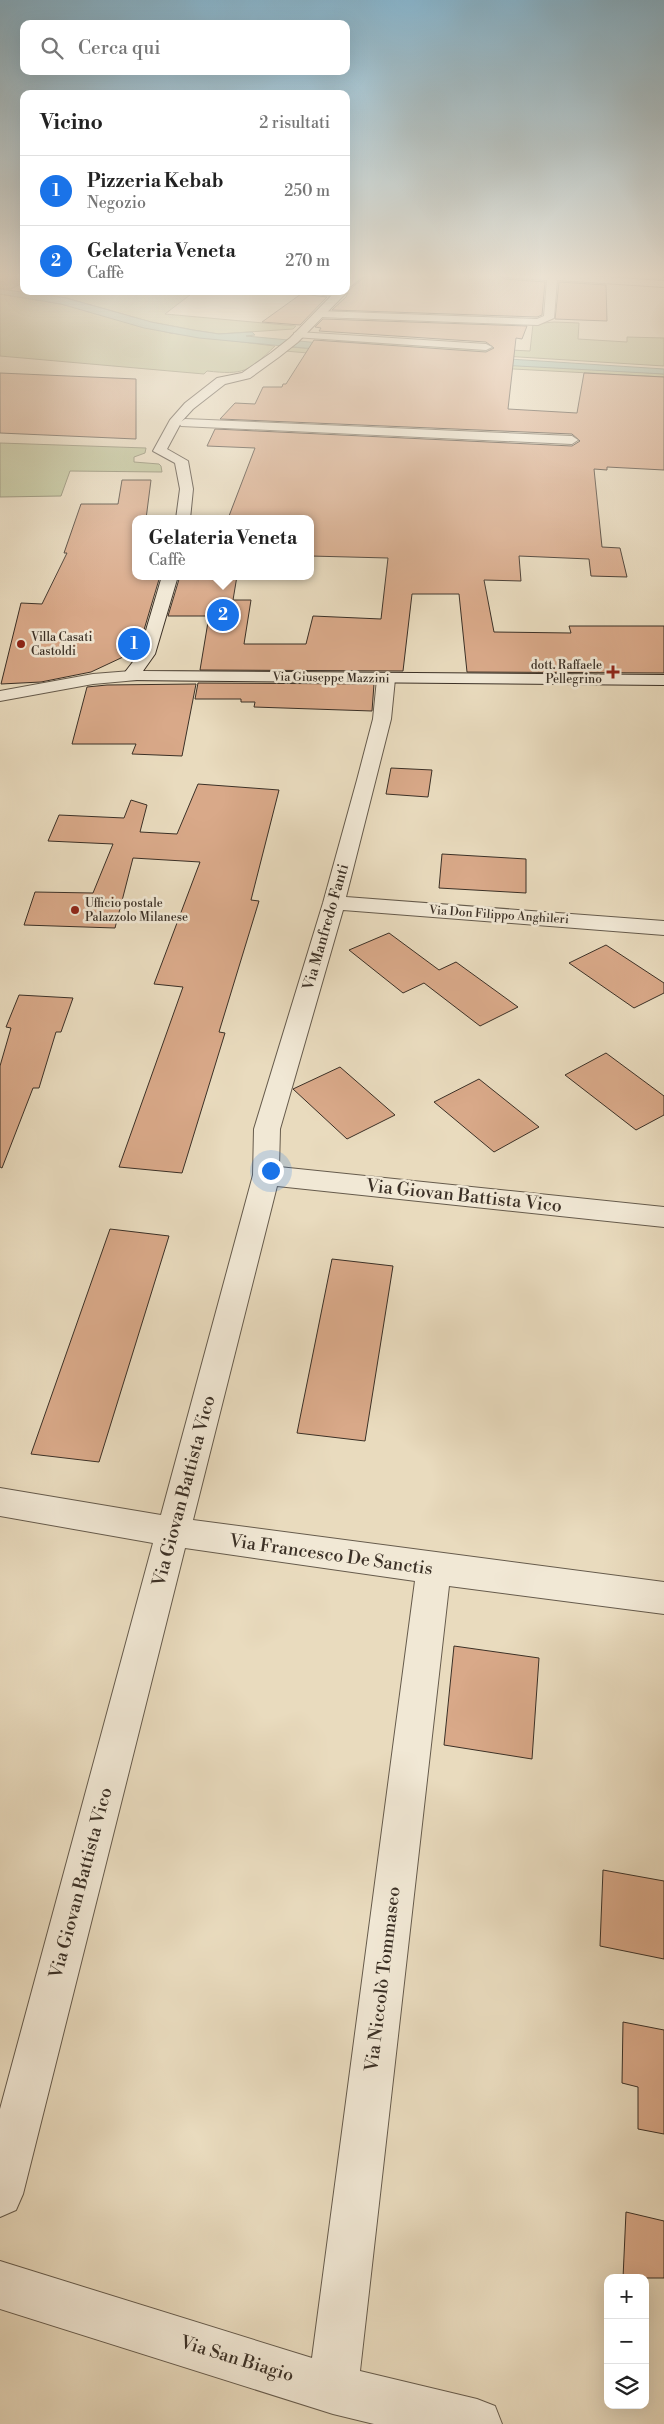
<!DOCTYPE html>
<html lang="it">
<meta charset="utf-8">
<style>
body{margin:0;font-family:"Libre Bodoni",serif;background:#f6f6f6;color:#222}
.controls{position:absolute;right:15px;bottom:15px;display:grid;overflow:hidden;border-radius:10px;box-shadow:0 5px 20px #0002}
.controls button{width:45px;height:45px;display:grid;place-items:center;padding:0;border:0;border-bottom:1px solid #e0e0e0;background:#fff;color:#222;font:25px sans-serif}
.you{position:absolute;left:270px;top:1170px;width:18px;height:18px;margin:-12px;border:4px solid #fff;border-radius:50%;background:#1a73e8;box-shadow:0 0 0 8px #1a73e833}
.badge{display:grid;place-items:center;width:32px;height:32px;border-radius:50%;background:#1a73e8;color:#fff;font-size:16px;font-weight:700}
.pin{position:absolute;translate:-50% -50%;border:2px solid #fff;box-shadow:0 1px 5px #0006}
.popup{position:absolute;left:132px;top:515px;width:182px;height:65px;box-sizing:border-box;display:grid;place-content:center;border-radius:10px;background:#fff;filter:drop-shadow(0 1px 4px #0005);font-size:16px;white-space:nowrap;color:#767676}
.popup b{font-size:19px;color:#222}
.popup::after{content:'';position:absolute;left:50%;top:100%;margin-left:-10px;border:10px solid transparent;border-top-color:#fff}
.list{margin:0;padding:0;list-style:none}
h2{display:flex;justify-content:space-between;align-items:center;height:65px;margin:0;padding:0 20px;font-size:21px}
h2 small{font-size:16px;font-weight:400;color:#767676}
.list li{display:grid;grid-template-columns:32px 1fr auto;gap:15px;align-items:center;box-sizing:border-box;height:70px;padding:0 20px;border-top:1px solid #e0e0e0}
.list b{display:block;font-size:19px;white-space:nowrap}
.list p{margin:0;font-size:16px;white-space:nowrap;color:#767676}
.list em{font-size:16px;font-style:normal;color:#767676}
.icon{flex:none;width:28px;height:28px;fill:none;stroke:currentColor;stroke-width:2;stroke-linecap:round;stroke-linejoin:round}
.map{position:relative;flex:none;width:664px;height:2424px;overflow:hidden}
.search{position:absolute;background:#fff;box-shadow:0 5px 20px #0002;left:20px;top:20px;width:330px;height:55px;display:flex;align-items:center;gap:12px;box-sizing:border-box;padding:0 18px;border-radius:10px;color:#767676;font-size:19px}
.panel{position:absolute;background:#fff;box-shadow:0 5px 20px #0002;left:20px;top:90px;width:330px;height:205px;border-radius:10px}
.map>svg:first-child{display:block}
.green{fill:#b8c091;stroke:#7a785c}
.water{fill:#98bbad;stroke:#738377}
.building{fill:#d9a989;stroke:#3b3026}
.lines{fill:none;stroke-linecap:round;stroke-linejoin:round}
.street-casing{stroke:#665b4c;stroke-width:2}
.secondary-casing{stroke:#3b3026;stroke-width:2}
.street{fill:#f1e8d5;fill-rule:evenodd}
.secondary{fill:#f1e8d5;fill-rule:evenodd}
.poi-dot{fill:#8f2418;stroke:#f1e8d5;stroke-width:2}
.labels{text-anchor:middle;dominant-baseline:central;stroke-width:5;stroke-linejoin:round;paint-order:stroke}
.far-poi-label{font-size:12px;fill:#3b3026;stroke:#f1e8d5;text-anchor:start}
.far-street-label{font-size:12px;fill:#3b3026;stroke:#f1e8d5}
.street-label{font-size:15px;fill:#3b3026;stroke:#f1e8d5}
.near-street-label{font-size:18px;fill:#3b3026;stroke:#f1e8d5}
</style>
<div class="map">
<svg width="664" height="2424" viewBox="0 0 664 2424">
<rect width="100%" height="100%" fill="#e9dbbe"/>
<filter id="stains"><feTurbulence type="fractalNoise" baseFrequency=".004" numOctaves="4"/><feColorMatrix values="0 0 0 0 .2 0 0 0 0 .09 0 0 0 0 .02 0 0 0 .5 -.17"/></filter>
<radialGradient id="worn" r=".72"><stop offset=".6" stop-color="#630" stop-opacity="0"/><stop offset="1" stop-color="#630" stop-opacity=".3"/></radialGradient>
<!-- green -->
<path class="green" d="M0,274H24V282L11,289H0Z
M618,274H664V283L616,280Z
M25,291H195L165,314L296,326L293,329L219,334L193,330L151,322L66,298Z
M0,294L61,304L170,333L275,346C248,372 244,375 207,371L204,374L0,356Z
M554,322L579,323L578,339L627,342V337L664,338V366L455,353L336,341L530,351L533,324Z
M290,347L664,374V377L457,366L285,351Z
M0,443L146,448L145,453L134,457V462L159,464L161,466L162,472L70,471L61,496L0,497Z"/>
<!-- water -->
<path class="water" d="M0,289L66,298L151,322L193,330L219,334L252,332L255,335L246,336L447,355L664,369V374L463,363L199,338L144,328L61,304L0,294Z"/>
<!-- building -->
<path class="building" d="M376,274H498L505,279L545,282L542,315L537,317L332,310L346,297L349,290L366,276L374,277Z
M559,282L606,285L607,321L555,319Z
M301,294L327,297L300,325L262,322Z
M323,319L527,326L522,339L516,338L508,409L577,413L584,373L664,377V470L607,467V470L594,469L602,547L620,548L627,577L591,576L589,559L519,556L521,581L484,580L494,632L571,633L569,626H664V673L467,672L459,594H412L403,671L200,670L209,616H168L180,576H237L233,600H251L244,644H306L313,616L381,619L388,558L310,556V519L229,516L255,448L207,446L215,429L572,446L580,441L572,434L220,419L235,403L255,404L263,387H282L283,384H286L314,340L486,352L494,348L486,342L319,331L321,328L315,327Z
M0,373L136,379V439L0,433Z
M122,480H151L146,519H136V576H160L138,650L91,672L41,682L1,684L21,603L42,604L67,553H64L81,504H118Z
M198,683L374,684L372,711L254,707L255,702H241V699H195Z
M196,684L182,756L132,754L136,744H72L87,687L107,685Z
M391,768L432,770L428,797L386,794Z
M198,784L279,790L251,900L259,901L219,1032L225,1033L182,1173L119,1167L183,987L154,984L200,862L133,858L115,928L24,925L35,892L93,893L113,844L48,841L59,815L124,818L131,800L147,805L140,832L177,834Z
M442,854L526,859V893L439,888Z
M389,933L439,970L456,962L518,1007L480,1026L424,983L403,993L349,950Z
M606,945L664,983V993L634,1008L569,963Z
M19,995L73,998L61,1032H56L39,1088H33L2,1168L0,1167V1066L11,1028L6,1027Z
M606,1053L664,1096V1115L636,1130L565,1075Z
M340,1067L395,1115L347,1139L293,1089Z
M479,1079L539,1127L494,1152L434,1102Z
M110,1229L169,1236L99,1462L31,1454Z
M332,1259L393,1266L365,1441L297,1433Z
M454,1646L539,1658L532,1759L444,1745Z
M603,1870L664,1881V1959L600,1946Z
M623,2022L664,2030V2134L638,2129V2087L622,2083Z
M626,2212L664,2221V2278H623Z"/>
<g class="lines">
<defs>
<path id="street" d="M500,274H557L664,281V287L557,280L554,318L538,325L319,317L314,314L319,311L537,319L544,316L547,280L505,277Z
M313,291H344L345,293C339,298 320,296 313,291Z
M298,332L486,344L492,347L486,350L294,337V333Z
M185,419L572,436L578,440L572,444L181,426L179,423Z
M131,671L137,672L140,676L137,680L93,684L0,701V691L93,674Z
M386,674L392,675L395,679L391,719L346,897L664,921V935L343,910L280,1129L279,1167L664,1207V1227L277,1186L193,1520L664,1582V1614L449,1586L360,2371L477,2399L495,2406L502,2424H374L333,2414L0,2309V2261L312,2358L415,1581L185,1548L23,2194L16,2210L0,2217V2109L153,1543L0,1516V1488L161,1515L253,1175L254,1129L323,903L357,780L373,719L377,679L380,675Z"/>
<path id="secondary" d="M355,274H366L346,290L347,291L346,293L298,342L279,357L250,378L225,384L193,409L182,421L167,449L188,461L193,489L190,519H176L180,489L175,463L153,451L170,420L185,403L217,378L242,373L271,353L290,338L336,291H346V282Z
M162,576H178L155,654L143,671L664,675V685L125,680L122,676L139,654Z"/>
</defs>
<!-- street casing -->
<use href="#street" class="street-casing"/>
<!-- secondary casing -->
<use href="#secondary" class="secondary-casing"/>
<!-- street -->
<use href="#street" class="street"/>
<!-- secondary -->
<use href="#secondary" class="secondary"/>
</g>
<!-- sky -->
<linearGradient id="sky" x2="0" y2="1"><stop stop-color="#88b7d0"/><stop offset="0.45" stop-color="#f5efe2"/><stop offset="1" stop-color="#f5efe2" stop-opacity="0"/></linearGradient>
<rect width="664" height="613" fill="url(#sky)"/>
<!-- markers -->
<g class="poi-dot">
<circle cx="21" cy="644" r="5"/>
<path d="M610.5 664.5h5v5h5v5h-5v5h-5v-5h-5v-5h5z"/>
<circle cx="75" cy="910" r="5"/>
</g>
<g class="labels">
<!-- far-poi labels -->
<g class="far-poi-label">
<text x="31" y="637">Villa Casati<tspan x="31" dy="14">Castoldi</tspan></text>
<text x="602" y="665" text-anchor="end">dott. Raffaele<tspan x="602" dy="14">Pellegrino</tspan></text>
<text x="85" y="903">Ufficio postale<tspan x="85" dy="14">Palazzolo Milanese</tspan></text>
</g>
<!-- far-street labels -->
<g class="far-street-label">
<text transform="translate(331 678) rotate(1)">Via Giuseppe Mazzini</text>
<text transform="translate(499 915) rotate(4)">Via Don Filippo Anghileri</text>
</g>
<!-- street labels -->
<g class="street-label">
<text transform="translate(326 927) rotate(-74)">Via Manfredo Fanti</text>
</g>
<!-- near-street labels -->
<g class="near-street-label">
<text transform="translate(464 1196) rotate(6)">Via Giovan Battista Vico</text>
<text transform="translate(184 1491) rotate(-75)">Via Giovan Battista Vico</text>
<text transform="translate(331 1555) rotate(8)">Via Francesco De Sanctis</text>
<text transform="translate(81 1883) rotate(-75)">Via Giovan Battista Vico</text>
<text transform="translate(383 1979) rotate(-83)">Via Niccolò Tommaseo</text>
<text transform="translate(237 2359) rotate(17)">Via San Biagio</text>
</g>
</g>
<rect width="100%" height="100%" filter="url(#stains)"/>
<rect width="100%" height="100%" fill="url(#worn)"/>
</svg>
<div class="controls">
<button>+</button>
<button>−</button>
<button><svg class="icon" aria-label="layers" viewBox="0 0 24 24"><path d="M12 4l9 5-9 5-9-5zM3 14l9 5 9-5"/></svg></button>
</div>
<div class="you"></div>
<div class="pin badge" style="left:134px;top:644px">1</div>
<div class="pin badge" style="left:223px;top:615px">2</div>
<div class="popup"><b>Gelateria Veneta</b>Caffè</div>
<div class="search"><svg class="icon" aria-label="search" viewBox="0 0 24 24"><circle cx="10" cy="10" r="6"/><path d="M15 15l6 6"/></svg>Cerca qui</div>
<section class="panel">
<h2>Vicino<small>2 risultati</small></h2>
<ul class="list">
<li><span class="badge">1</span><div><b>Pizzeria Kebab</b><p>Negozio</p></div><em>250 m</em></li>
<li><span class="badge">2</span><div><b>Gelateria Veneta</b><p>Caffè</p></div><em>270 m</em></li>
</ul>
</section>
</div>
